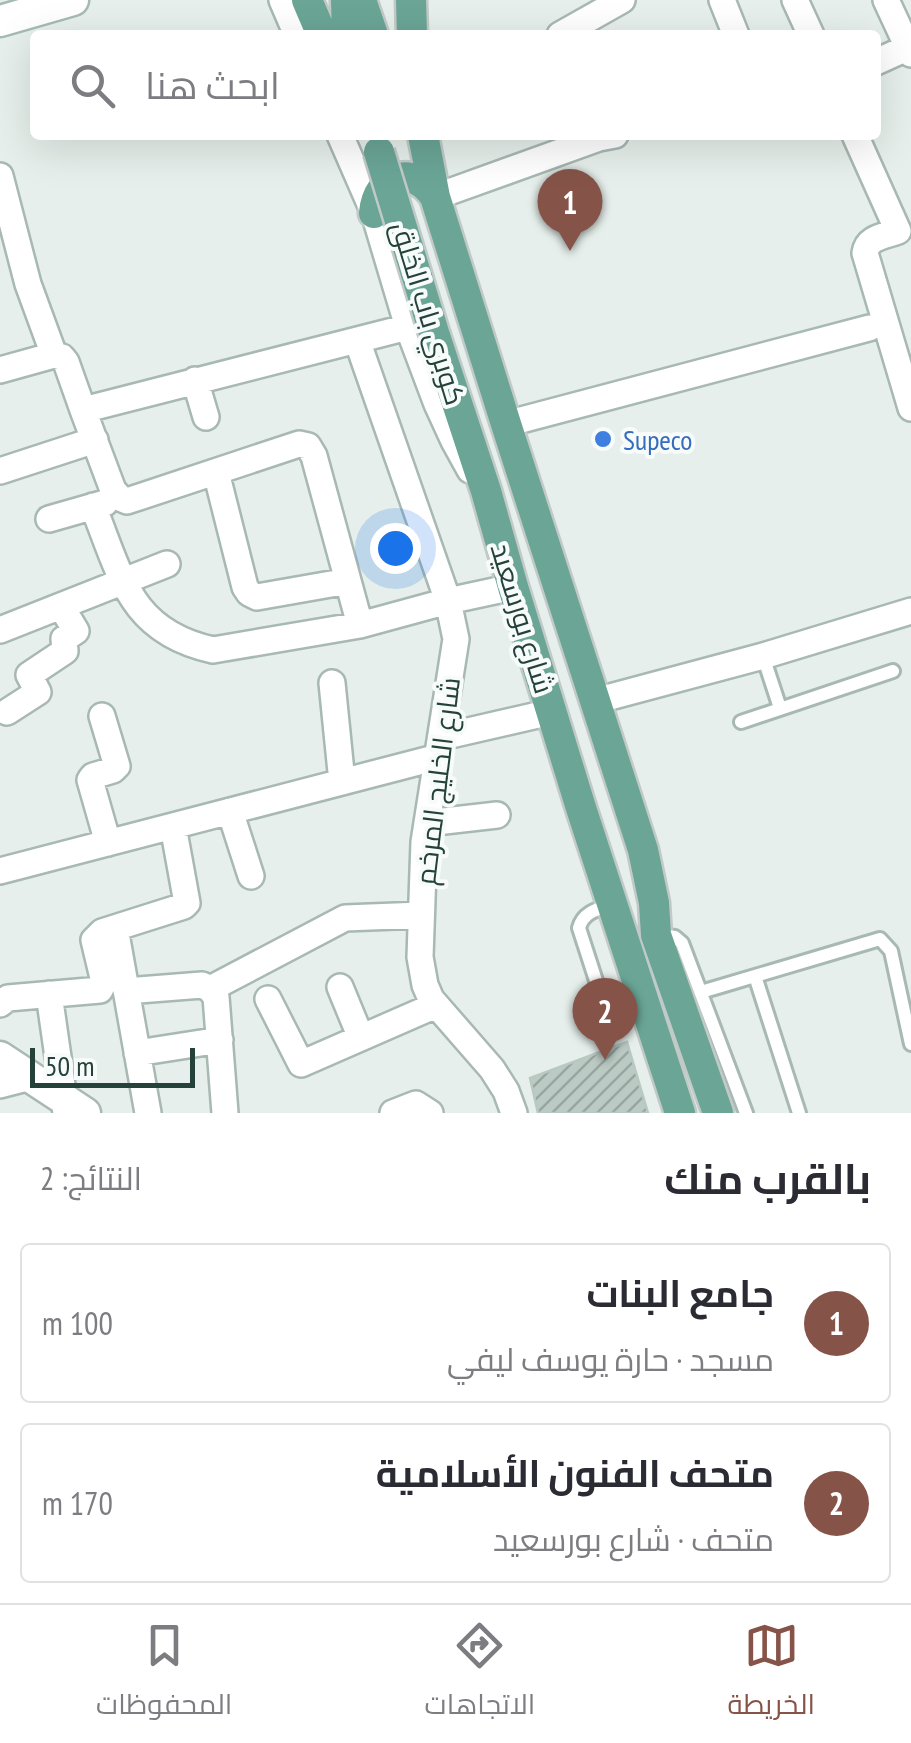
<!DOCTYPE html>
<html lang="ar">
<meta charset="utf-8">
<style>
body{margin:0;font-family:"PT Sans Narrow",Cairo,sans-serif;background:#f7f7f7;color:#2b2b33;direction:rtl}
.scale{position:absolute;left:30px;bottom:25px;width:165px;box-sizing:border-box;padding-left:10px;border:5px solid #24423a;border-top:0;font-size:28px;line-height:35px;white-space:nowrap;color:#24423a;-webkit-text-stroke:8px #f7fbf9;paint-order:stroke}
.you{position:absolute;left:395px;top:548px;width:35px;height:35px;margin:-25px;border:8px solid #fff;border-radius:50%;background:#1a73e8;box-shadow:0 0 0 15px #1a73e833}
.badge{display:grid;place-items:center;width:65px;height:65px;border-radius:50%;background:#855347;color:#fff;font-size:32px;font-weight:700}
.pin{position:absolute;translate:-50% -82px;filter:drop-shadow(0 2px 5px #0008)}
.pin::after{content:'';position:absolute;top:52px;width:35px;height:30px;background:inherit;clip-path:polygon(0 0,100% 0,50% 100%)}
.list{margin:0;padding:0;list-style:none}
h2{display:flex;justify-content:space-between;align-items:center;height:130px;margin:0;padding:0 40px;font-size:42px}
h2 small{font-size:32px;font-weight:400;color:#7c7c81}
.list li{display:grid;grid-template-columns:65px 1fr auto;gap:30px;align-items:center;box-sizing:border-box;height:160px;margin:0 20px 20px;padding:0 20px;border:2px solid #e1e1e2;border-radius:10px}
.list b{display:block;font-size:38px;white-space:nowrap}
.list p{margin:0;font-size:32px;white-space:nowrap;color:#7c7c81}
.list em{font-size:32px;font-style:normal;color:#7c7c81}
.icon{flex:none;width:55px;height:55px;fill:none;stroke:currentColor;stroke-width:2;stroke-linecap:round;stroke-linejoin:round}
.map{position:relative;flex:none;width:911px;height:1113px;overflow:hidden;direction:ltr}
.search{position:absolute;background:#fff;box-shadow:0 10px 40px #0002;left:30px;right:30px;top:30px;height:110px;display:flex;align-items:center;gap:25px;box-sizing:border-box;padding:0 35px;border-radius:10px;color:#7c7c81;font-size:38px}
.sheet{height:490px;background:#fff}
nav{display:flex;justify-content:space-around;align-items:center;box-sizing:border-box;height:140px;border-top:2px solid #e1e1e2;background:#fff;font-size:28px;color:#7c7c81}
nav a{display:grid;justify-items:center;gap:5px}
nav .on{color:#855347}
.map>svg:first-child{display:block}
.building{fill:url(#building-hatch);stroke:#b8c9c2;stroke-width:2.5}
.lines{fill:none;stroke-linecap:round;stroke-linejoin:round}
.service-casing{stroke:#a8b8b2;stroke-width:18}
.minor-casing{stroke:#a8b8b2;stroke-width:30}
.tertiary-casing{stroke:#a8b8b2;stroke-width:35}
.secondary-casing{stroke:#a4bbb3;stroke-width:35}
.primary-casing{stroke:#c2cac8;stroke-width:35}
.service{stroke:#fff;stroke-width:12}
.minor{stroke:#fff;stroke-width:25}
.tertiary{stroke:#fff;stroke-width:30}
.secondary{stroke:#fff;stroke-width:30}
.primary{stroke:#6aa596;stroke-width:30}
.primary-bridge-casing{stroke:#c2cac8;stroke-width:35;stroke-linecap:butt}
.primary-bridge{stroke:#6aa596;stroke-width:30}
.shop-dot{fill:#3f7fe0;stroke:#f7fbf9;stroke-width:4}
.labels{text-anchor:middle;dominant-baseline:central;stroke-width:8;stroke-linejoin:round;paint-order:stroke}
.street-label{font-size:28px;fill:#24423a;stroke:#f7fbf9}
.shop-label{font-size:28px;fill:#366cbe;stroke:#f7fbf9;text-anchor:start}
</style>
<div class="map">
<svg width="911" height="1113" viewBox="0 0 911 1113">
<defs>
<pattern id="building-hatch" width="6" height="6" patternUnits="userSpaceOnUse" patternTransform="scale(2.5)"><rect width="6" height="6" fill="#bbcac4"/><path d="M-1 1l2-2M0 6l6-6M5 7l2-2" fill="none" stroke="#98a6a0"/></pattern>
</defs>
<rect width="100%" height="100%" fill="#e6efeb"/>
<!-- building -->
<path class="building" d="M627,1042L648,1113H538L530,1078Z"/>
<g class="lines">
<defs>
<path id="service" d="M763,656L780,708
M741,722L893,671
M659,935L675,937L682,943L746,1113
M755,976L799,1113
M701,992L880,939L891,951L911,1044
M600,993L579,928C583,912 598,909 613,904"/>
<path id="minor" d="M282,0L297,35
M722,0L736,35
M795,0L811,35
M886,0L911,54
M560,35L622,0
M876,62L911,46
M340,135L374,213L408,327L437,404L454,441L470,470
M855,135L898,231C885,236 867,237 865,253L911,408
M0,176L28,284L54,355
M435,197L599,138L615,135
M357,340L448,601L456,639L424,842L420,957L425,985L431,999L492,1069L506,1091L514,1113
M0,370L54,355L62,357L66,362L83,410L408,327
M195,380L206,417
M83,410L113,490L120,498L127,501L299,444L308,446L314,456L360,625
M506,424L869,328
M0,471L95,440
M216,472L245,587L249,593L257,597L348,581
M93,506C121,576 130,632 213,650L360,625L448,601L513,587
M49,519L105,503
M0,630L167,564
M332,683L342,782
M595,701L763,656L911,611
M7,712L38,692L29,675L65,651L64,639L76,631L61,606
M102,716L117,766L113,770L93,776L90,780L108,843
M442,737L551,712
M230,811L251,876
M427,823L497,815
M0,871L438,757
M115,928L148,1113
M340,987L361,1038
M210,989L345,918L421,915
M126,991L202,985L210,989L216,997L225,1113
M49,994L66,1113
M268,999L301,1064L436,1005
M0,1004L8,998L100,990L104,982L94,940L102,932L184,906L187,903L173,826
M137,1053L220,1040
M0,1085L31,1077
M393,1113L416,1104L430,1113"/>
<path id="tertiary" d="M0,1057L85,1113"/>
<path id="secondary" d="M0,21L73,0"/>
<path id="primary" d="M307,0L322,35
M346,0L347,35
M361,0L373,35
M411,0L412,35
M423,135L435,197L506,424L643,850L654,903L656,935L718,1113
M374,213C377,175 414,164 435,197
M435,336L486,491L513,587L581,808L680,1113"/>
</defs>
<!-- service casing -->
<use href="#service" class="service-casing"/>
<!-- minor casing -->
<use href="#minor" class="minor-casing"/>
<!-- tertiary casing -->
<use href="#tertiary" class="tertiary-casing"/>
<!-- secondary casing -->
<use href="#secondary" class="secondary-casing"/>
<!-- primary casing -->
<use href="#primary" class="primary-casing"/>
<!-- service -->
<use href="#service" class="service"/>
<!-- minor -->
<use href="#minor" class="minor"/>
<!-- tertiary -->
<use href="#tertiary" class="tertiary"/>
<!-- secondary -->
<use href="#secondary" class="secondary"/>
<!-- primary -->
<use href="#primary" class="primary"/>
<defs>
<path id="primary-bridge" d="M379,152L435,336"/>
</defs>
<!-- primary-bridge casing -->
<use href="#primary-bridge" class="primary-bridge-casing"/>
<!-- primary-bridge -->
<use href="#primary-bridge" class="primary-bridge"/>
</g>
<!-- markers -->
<circle class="shop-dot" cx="603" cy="439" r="10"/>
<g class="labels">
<!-- street labels -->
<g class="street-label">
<text transform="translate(429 313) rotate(73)">كوبري باب الخلق</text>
<text transform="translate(523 618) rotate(73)">شارع بورسعيد</text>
<text transform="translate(437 781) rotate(-83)">شارع الخليج المرخم</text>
</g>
<!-- shop labels -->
<g class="shop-label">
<text x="623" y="439">Supeco</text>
</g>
</g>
</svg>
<div class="scale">50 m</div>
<div class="you"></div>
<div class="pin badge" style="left:570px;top:251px">1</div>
<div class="pin badge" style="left:605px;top:1060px">2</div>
<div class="search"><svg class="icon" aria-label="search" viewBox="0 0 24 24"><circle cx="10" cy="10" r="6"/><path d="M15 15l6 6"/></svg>ابحث هنا</div>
</div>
<section class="sheet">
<h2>بالقرب منك<small>النتائج: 2</small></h2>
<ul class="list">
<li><span class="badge">1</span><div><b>جامع البنات</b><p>مسجد · حارة يوسف ليفي</p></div><em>100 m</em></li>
<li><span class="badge">2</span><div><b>متحف الفنون الأسلامية</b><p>متحف · شارع بورسعيد</p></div><em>170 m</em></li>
</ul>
</section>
<nav>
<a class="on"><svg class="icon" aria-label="map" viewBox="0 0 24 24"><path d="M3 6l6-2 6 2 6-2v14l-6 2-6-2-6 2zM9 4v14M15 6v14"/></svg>الخريطة</a>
<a><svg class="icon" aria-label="directions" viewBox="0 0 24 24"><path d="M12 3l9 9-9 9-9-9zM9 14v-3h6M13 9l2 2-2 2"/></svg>الاتجاهات</a>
<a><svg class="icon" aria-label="saved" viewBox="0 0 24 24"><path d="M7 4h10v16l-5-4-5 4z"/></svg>المحفوظات</a>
</nav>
